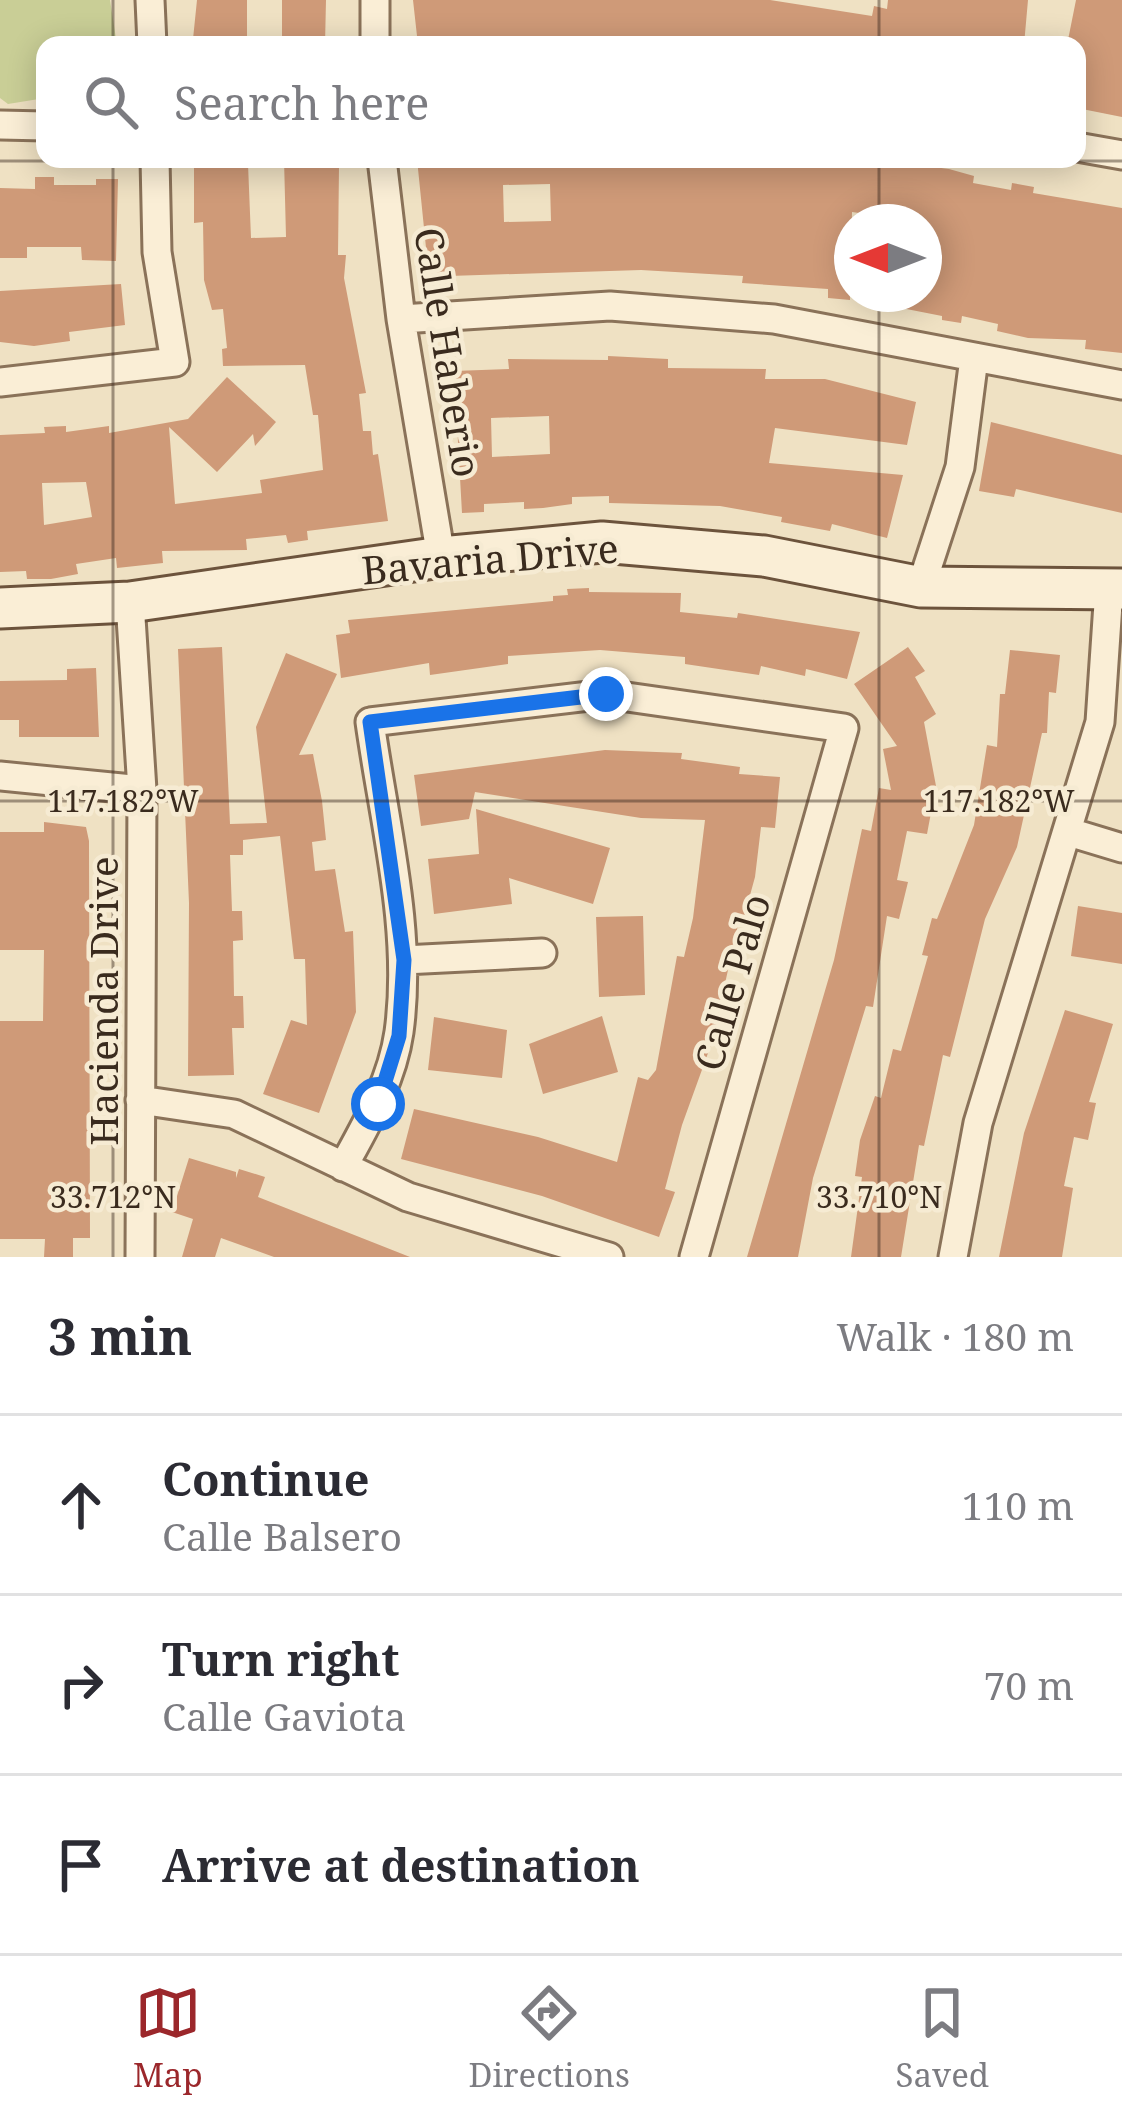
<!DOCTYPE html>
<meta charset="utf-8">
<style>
body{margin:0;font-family:"Noto Serif",serif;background:#f2f2f3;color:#2b2b33}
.compass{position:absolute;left:834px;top:204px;width:108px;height:108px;border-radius:50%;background:#fff;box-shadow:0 6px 30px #0003;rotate:270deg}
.stop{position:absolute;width:36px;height:36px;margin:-27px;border:9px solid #1a73e8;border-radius:50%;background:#fff}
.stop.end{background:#1a73e8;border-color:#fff;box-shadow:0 3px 12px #0008}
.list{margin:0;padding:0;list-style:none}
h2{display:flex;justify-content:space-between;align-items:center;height:156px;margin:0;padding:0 48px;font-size:51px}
h2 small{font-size:39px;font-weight:400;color:#7c7c81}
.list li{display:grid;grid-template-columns:78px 1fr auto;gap:36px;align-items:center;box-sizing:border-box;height:180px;padding:0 48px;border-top:3px solid #e1e1e2}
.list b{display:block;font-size:45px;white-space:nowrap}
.list p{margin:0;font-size:39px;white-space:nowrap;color:#7c7c81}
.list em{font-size:39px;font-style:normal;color:#7c7c81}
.icon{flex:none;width:66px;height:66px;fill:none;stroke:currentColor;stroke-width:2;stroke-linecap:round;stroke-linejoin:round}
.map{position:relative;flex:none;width:1122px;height:1257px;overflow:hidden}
.search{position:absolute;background:#fff;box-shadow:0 6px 30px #0003;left:36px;right:36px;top:36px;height:132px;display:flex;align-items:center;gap:30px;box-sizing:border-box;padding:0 42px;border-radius:24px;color:#7c7c81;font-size:45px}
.sheet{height:696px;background:#fff}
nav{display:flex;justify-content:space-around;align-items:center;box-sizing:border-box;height:168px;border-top:3px solid #e1e1e2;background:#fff;font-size:33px;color:#7c7c81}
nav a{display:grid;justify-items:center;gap:6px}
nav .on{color:#9b272b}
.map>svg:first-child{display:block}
.green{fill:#c9ce96}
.building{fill:#cf9a78;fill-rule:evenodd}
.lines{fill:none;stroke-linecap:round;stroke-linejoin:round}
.street-casing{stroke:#8a7259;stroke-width:33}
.secondary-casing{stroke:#6c533c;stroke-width:45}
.street{stroke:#faeed6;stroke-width:27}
.secondary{stroke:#faeed6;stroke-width:39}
.route{stroke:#1a73e8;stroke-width:15}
.ticks{fill:none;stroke:#3a2b1e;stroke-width:3;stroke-opacity:0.45}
.labels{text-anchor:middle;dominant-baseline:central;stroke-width:9;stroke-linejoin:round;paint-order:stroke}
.street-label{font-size:39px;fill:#3a2b1e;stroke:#f6ebd3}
.ticks-label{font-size:30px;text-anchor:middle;fill:#3a2b1e;stroke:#f6ebd3;stroke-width:9;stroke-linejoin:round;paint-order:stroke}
</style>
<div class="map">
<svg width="1122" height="1257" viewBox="0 0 1122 1257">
<rect width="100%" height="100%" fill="#efe1c3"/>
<!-- green -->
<path class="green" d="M0,0H110L117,45H45V98L8,104L0,98Z"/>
<!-- building -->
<path class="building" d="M197,0H247V45H203V39H193Z
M282,0H326L325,45H282Z
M413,0H770L872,16L874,6L887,9L888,0H1028L1024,45H658V40L618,39V45H418Z
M1076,0H1122V117L1077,108V45H1067Z
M202,159H246L248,164L251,238L286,237L284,159H326L327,166H339L338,255H346L344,278L366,393L359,394L363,431H371L373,455L378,454L388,521L307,531L308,540L288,543L286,535L246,539L247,550L162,551L163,563L117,568L116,558L76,564L78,574L51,579H27L26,571L0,572V435L45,433L44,427L66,426V432L109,426V433L188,419L227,377L276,422L255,446L253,434L217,472L169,427L175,504L262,493L260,480L323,470L318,415H313L305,365L223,366L222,349L227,348L223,309L212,310L204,280L203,222L194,223V167H201ZM86,482L92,517L44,525L42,483Z
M417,159H872L949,169L974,176L973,183L1011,190L1012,183L1034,187L1033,193L1122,208V353L1085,349L1086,340L1028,338L997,331L998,324L962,316L961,323L942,320V316L876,303L877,294H924V222L852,212L850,300L828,298V289L742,283L743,276L641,270L449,276L450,285L430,287ZM550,184L551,221L504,222L503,185Z
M35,177H54V185H96V179H118L116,261L82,260L81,247H27V258H0V188L35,189Z
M121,284L125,325L69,332L70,341L34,346L0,342V291Z
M608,356L668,359V368L766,369L765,379H825L916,402L907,445L775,428L769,463L903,475L887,538L832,524L830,531L781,522L782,517L720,506L609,503V496L572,497V504L543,508L524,509V502L484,504V512L462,513L454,371L509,369L508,359L608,360ZM549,416L550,454L492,457L491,418Z
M991,422L1122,455V513L1016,489L1014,497L979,491Z
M589,588V592L681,593L680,612L737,618L738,613L860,632L847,679L806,669L805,676L761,666L759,675L685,664V657L600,650L508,656V664L430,675L429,663L341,678L336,635L350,633L348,620L553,601V596L568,595L567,589Z
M222,647L230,824L267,823L256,727L286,653L337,674L299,755L313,754L322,801L326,840L312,842L315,871L335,869L345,932L353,931L356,1012L319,1113L263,1094L291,1020L307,1025L305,959H294L280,836L243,840V855H230L232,911H242L243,940L233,941L234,996H243L244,1028H232L234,1075L188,1076L189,903L178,649Z
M908,647L925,671L915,677L936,714L924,722L936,786L927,834L907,831L897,880L908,882L899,919L887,916L873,1007L866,1006L813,1178L798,1257H747L834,960L862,829L871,831L879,788L891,790L883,749L897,746L854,684Z
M1010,650L1060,655L1056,693L1049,692L1047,733H1042L1017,847L985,919L950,1057L943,1055L924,1146L919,1145L901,1257H851L862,1177L855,1176L860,1140L875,1096L881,1098L893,1049L901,1051L928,956L922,955L932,918L937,919L974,825L987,745L997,747L1000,694H1005Z
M96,668L99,737H19V720H0V681L67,680V669Z
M605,750L682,753L681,759L740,767L739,774L780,777L775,828L761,827L755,877L744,917L740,916L712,1042L682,1125L665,1189L675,1192L659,1237L542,1196L401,1159L414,1109L538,1137L617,1162L638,1077L648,1080L656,1070L677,956L684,957L693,918L705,820L641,818L475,792L469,819L421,826L414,775Z
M476,809L610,848L593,904L509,878L512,904L434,914L428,859L479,854Z
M44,822L86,827L89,841L90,1238H73V1257H44L45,1239H0V1021H43L44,950H0V832H44Z
M1078,906L1122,913V964L1071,956Z
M643,916L645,995L599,997L596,917Z
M1065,1010L1113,1024L1089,1102L1096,1103L1088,1140L1074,1137L1064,1186L1073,1188L1062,1257H999L1024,1133Z
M602,1016L618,1072L543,1094L529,1044Z
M434,1017L507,1030L502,1078L428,1070Z
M189,1158L236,1172V1178L239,1169L265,1177L258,1197L410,1257H274L221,1238L215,1257H182L193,1219L172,1212Z"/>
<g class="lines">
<defs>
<path id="street" d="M150,0L152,45
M375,45V0
M0,125L45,126
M1077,147L1122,155
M382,159L401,319L441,557
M401,319L610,306L774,319L1122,385
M0,382L175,362L157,252L155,159
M921,587L960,467L974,358
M130,602L142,790L140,1257
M0,776L142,790
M1069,832L1122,848
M404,960L542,953
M140,1100L234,1114L408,1197L609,1257
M343,1167C366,1125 392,1081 399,1032C413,931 384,823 370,722L606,694L844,728L694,1257
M953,1257L978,1123L1100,722L1109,589"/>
<path id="secondary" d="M0,608L130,602L441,557L602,542L764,556L921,587L1122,589"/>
</defs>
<!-- street casing -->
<use href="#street" class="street-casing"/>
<!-- secondary casing -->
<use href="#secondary" class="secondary-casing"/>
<!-- street -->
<use href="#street" class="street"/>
<!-- secondary -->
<use href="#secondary" class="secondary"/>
</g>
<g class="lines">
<!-- route -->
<path class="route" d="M378,1104L399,1036L404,960L370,722L606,694"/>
</g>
<!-- ticks -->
<path class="ticks" d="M113,0V45M879,0V45M113,159V1257M879,159V222M0,161H1122M879,294V1257M0,801H1122"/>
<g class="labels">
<!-- street labels -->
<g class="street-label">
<text transform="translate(449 352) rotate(81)">Calle Haberio</text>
<text transform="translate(490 558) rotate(-5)">Bavaria Drive</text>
<text transform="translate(731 982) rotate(-74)">Calle Palo</text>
<text transform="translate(102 1001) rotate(-90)">Hacienda Drive</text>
</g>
</g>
<g class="ticks-label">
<text x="999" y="812">117.182°W</text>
<text x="123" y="812">117.182°W</text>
<text x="113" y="1208">33.712°N</text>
<text x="879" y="1208">33.710°N</text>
</g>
</svg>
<svg class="compass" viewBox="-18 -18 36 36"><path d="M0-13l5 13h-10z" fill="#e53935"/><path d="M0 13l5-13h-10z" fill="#7c7c81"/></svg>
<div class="stop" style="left:378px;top:1104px"></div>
<div class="stop end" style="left:606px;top:694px"></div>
<div class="search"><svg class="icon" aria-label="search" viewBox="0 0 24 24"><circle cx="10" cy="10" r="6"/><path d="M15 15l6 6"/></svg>Search here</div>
</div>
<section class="sheet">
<h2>3 min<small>Walk · 180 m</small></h2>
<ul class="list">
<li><svg class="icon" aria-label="ahead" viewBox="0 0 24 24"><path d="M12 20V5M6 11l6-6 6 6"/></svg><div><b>Continue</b><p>Calle Balsero</p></div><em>110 m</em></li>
<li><svg class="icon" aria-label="right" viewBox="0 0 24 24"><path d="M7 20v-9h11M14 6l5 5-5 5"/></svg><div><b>Turn right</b><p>Calle Gaviota</p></div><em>70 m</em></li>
<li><svg class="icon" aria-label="arrive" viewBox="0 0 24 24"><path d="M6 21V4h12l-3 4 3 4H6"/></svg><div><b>Arrive at destination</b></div></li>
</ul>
</section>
<nav>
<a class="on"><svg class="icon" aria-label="map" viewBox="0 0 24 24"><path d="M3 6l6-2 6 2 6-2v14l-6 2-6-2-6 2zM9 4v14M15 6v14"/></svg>Map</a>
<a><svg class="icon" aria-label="directions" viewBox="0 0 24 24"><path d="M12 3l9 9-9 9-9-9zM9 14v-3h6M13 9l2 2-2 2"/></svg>Directions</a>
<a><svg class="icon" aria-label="saved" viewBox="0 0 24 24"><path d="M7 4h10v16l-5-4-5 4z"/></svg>Saved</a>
</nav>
